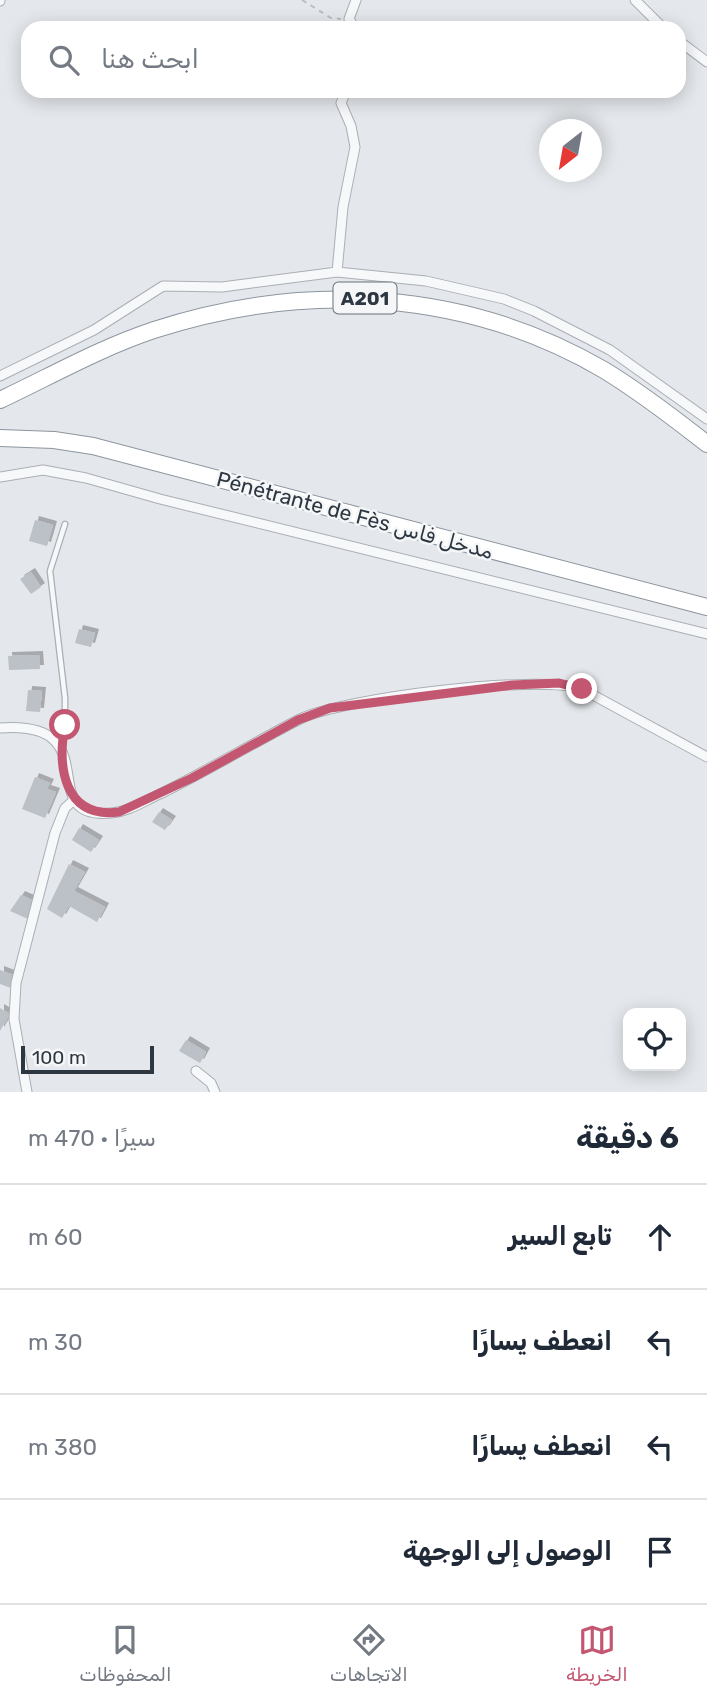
<!DOCTYPE html>
<html lang="ar">
<meta charset="utf-8">
<style>
body{margin:0;font-family:Rubik,"Noto Naskh Arabic",sans-serif;background:#f6f6f7;color:#1f2937;direction:rtl}
.controls{position:absolute;right:21px;bottom:21px;display:grid;overflow:hidden;border-radius:14px;box-shadow:0 4px 18px #0003}
.controls button{width:63px;height:63px;display:grid;place-items:center;padding:0;border:0;border-bottom:2px solid #e0e1e3;background:#fff;color:#1f2937;font:35px sans-serif}
.compass{position:absolute;left:539px;top:119px;width:63px;height:63px;border-radius:50%;background:#fff;box-shadow:0 4px 18px #0003;rotate:211deg}
.scale{position:absolute;left:21px;bottom:18px;width:133px;box-sizing:border-box;padding-left:7px;border:4px solid #2d3742;border-top:0;font-size:19px;line-height:24px;white-space:nowrap;color:#2d3742;-webkit-text-stroke:5px #f4f6f8;paint-order:stroke}
.stop{position:absolute;width:21px;height:21px;margin:-16px;border:5px solid #c35670;border-radius:50%;background:#fff}
.stop.end{background:#c35670;border-color:#fff;box-shadow:0 2px 7px #0008}
.list{margin:0;padding:0;list-style:none}
h2{display:flex;justify-content:space-between;align-items:center;height:91px;margin:0;padding:0 28px;font-size:30px}
h2 small{font-size:23px;font-weight:400;color:#747a83}
.list li{display:grid;grid-template-columns:46px 1fr auto;gap:21px;align-items:center;box-sizing:border-box;height:105px;padding:0 28px;border-top:2px solid #e0e1e3}
.list b{display:block;font-size:26px;white-space:nowrap}
.list em{font-size:23px;font-style:normal;color:#747a83}
.icon{flex:none;width:38px;height:38px;fill:none;stroke:currentColor;stroke-width:2;stroke-linecap:round;stroke-linejoin:round}
.map{position:relative;flex:none;width:707px;height:1092px;overflow:hidden;direction:ltr}
.search{position:absolute;background:#fff;box-shadow:0 4px 18px #0003;left:21px;right:21px;top:21px;height:77px;display:flex;align-items:center;gap:18px;box-sizing:border-box;padding:0 24px;border-radius:21px;color:#747a83;font-size:26px}
.sheet{height:511px;background:#fff}
nav{display:flex;justify-content:space-around;align-items:center;box-sizing:border-box;height:98px;border-top:2px solid #e0e1e3;background:#fff;font-size:19px;color:#747a83}
nav a{display:grid;justify-items:center;gap:4px}
nav .on{color:#c35670}
.map>svg:first-child{display:block}
.building{fill:#bcc1c7;filter:url(#shadow)}
.lines{fill:none;stroke-linecap:round;stroke-linejoin:round}
.lane-casing{stroke:#a9afb5;stroke-width:7}
.street-casing{stroke:#a9afb5;stroke-width:11}
.highway-casing{stroke:#8d96a0;stroke-width:18}
.path{stroke:#babec2;stroke-width:2;stroke-dasharray:5 5;stroke-linecap:butt}
.lane{stroke:#f7f8f9;stroke-width:4.5}
.street{stroke:#f7f8f9;stroke-width:9}
.highway{stroke:#fff;stroke-width:16}
.route{stroke:#c35670;stroke-width:9}
.labels{text-anchor:middle;dominant-baseline:central;stroke-width:5;stroke-linejoin:round;paint-order:stroke}
.shield{fill:#f4f6f8;stroke:#697079;stroke-width:2}
.shield-label{font-size:19px;font-weight:bold;fill:#2d3742}
.street-label{font-size:21px;fill:#2d3742;stroke:#f4f6f8}
</style>
<div class="map">
<svg width="707" height="1092" viewBox="0 0 707 1092">
<defs>
<filter id="shadow"><feDropShadow dx="4" dy="-4" stdDeviation="0" flood-color="#0004"/></filter>
</defs>
<rect width="100%" height="100%" fill="#e4e7eb"/>
<!-- building -->
<path class="building" d="M35,520L53,525L47,546L29,541Z
M31,572L41,587L31,594L20,579Z
M79,629L95,633L91,647L75,643Z
M39,655L40,669L9,670L8,656Z
M28,690L42,691L40,712L26,711Z
M35,777L50,783L47,789L56,792L45,818L22,809Z
M159,812L172,820L165,830L152,822Z
M79,828L99,840L91,852L72,840Z
M69,864L85,872L74,891L105,907L97,922L69,906L62,918L47,909Z
M21,895L37,902L28,919L10,911Z
M0,970L16,976L11,988L0,984Z
M0,1008L10,1014L0,1031Z
M186,1040L206,1052L200,1063L179,1051Z"/>
<g class="lines">
<defs>
<path id="lane" d="M60,745L65,725V698L50,571L65,524"/>
<path id="street" d="M635,0L663,28
M0,1V0
M355,28L349,19L356,0
M679,41L707,62
M337,272L343,207L355,147L351,126L341,103L346,91
M0,376L94,330L163,286L222,287L337,272L426,281L504,299L534,311L610,350L707,419
M0,477L43,470L86,478L160,499L707,634
M0,728C111,720 31,821 111,813C128,812 144,801 160,794C207,771 253,743 300,719C343,698 537,674 582,689L707,757
M196,1071L211,1083L215,1092
M27,1092L14,1019L16,983L55,833L65,808L74,800"/>
<path id="highway" d="M0,400C51,376 100,348 154,330C305,281 465,289 604,370C640,392 674,418 707,444
M0,438L54,440L93,446L707,607"/>
</defs>
<!-- lane casing -->
<use href="#lane" class="lane-casing"/>
<!-- street casing -->
<use href="#street" class="street-casing"/>
<!-- highway casing -->
<use href="#highway" class="highway-casing"/>
<!-- path -->
<path class="path" d="M302,0L331,18L341,19"/>
<!-- lane -->
<use href="#lane" class="lane"/>
<!-- street -->
<use href="#street" class="street"/>
<!-- highway -->
<use href="#highway" class="highway"/>
</g>
<g class="lines">
<!-- route -->
<path class="route" d="M65,725C57,767 64,819 119,812L192,778L298,720L330,708L513,685L559,683L582,689"/>
</g>
<g class="labels">
<!-- shield labels -->
<rect class="shield" x="333.5" y="282.5" width="63" height="31" rx="5"/>
<g class="shield-label">
<text x="365" y="298">A201</text>
</g>
<!-- street labels -->
<g class="street-label">
<text transform="translate(355 515) rotate(15)">Pénétrante de Fès مدخل فاس</text>
</g>
</g>
</svg>
<div class="controls">
<button><svg class="icon" aria-label="locate" viewBox="0 0 24 24"><circle cx="12" cy="12" r="6"/><path d="M12 2v4M12 18v4M2 12h4M18 12h4"/></svg></button>
</div>
<svg class="compass" viewBox="-18 -18 36 36"><path d="M0-13l5 13h-10z" fill="#e53935"/><path d="M0 13l5-13h-10z" fill="#747a83"/></svg>
<div class="scale">100 m</div>
<div class="stop" style="left:65px;top:725px"></div>
<div class="stop end" style="left:582px;top:689px"></div>
<div class="search"><svg class="icon" aria-label="search" viewBox="0 0 24 24"><circle cx="10" cy="10" r="6"/><path d="M15 15l6 6"/></svg>ابحث هنا</div>
</div>
<section class="sheet">
<h2>6 دقيقة<small>سيرًا · 470 m</small></h2>
<ul class="list">
<li><svg class="icon" aria-label="ahead" viewBox="0 0 24 24"><path d="M12 20V5M6 11l6-6 6 6"/></svg><div><b>تابع السير</b></div><em>60 m</em></li>
<li><svg class="icon" aria-label="left" viewBox="0 0 24 24"><path d="M17 20v-9H6M10 6l-5 5 5 5"/></svg><div><b>انعطف يسارًا</b></div><em>30 m</em></li>
<li><svg class="icon" aria-label="left" viewBox="0 0 24 24"><path d="M17 20v-9H6M10 6l-5 5 5 5"/></svg><div><b>انعطف يسارًا</b></div><em>380 m</em></li>
<li><svg class="icon" aria-label="arrive" viewBox="0 0 24 24"><path d="M6 21V4h12l-3 4 3 4H6"/></svg><div><b>الوصول إلى الوجهة</b></div></li>
</ul>
</section>
<nav>
<a class="on"><svg class="icon" aria-label="map" viewBox="0 0 24 24"><path d="M3 6l6-2 6 2 6-2v14l-6 2-6-2-6 2zM9 4v14M15 6v14"/></svg>الخريطة</a>
<a><svg class="icon" aria-label="directions" viewBox="0 0 24 24"><path d="M12 3l9 9-9 9-9-9zM9 14v-3h6M13 9l2 2-2 2"/></svg>الاتجاهات</a>
<a><svg class="icon" aria-label="saved" viewBox="0 0 24 24"><path d="M7 4h10v16l-5-4-5 4z"/></svg>المحفوظات</a>
</nav>
